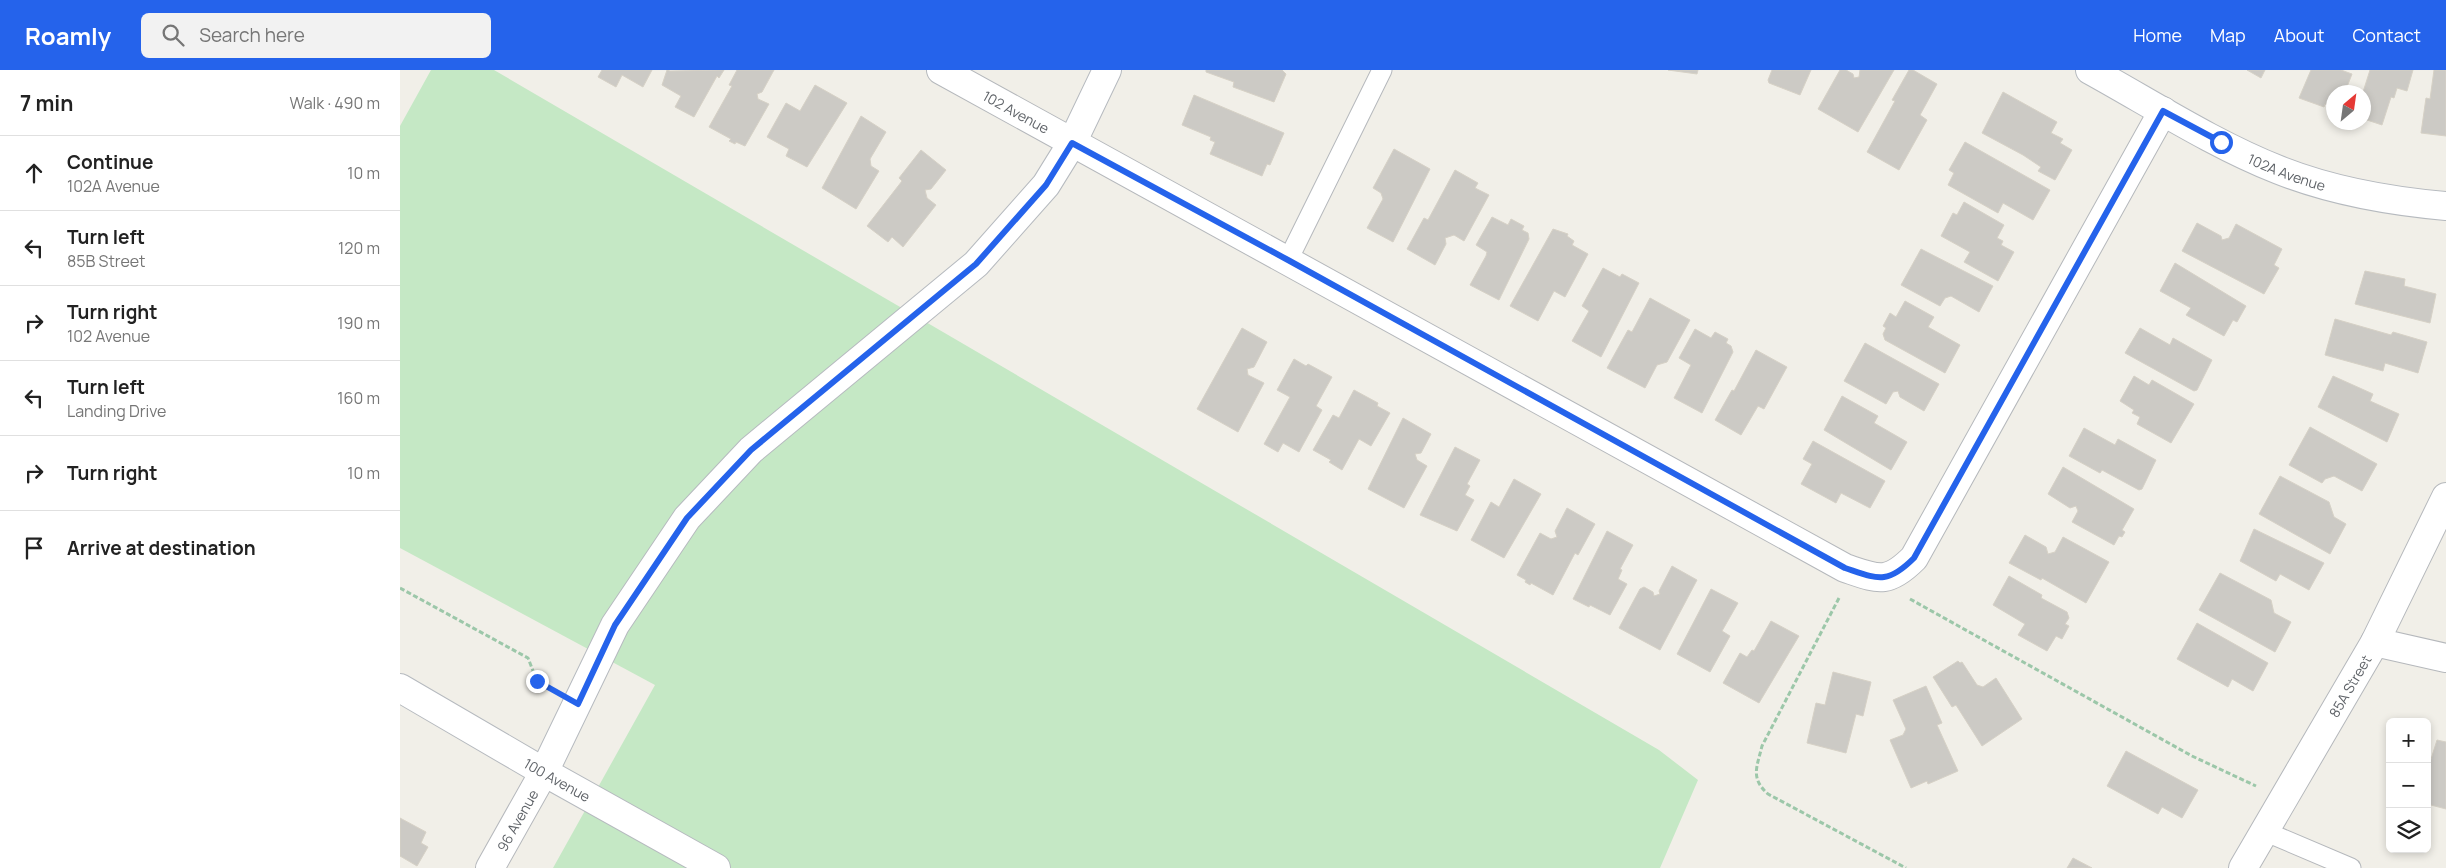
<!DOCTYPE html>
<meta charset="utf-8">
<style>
body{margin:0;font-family:Manrope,sans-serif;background:#f2f2f2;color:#222}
.controls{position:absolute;right:15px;bottom:15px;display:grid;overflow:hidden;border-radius:8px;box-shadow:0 2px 8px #0003}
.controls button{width:45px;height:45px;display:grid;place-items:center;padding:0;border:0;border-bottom:1px solid #e0e0e0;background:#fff;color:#222;font:25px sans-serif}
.compass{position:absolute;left:1926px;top:15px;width:45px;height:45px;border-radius:50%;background:#fff;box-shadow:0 2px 8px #0003;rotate:29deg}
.stop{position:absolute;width:15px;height:15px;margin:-11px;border:4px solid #2563eb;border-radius:50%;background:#fff}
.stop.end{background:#2563eb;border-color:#fff;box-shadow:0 1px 5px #0008}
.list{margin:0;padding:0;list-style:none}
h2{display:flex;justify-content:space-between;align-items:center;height:65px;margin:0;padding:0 20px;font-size:21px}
h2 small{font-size:16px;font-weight:400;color:#767676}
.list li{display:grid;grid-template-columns:32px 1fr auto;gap:15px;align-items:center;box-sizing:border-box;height:75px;padding:0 20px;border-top:1px solid #e0e0e0}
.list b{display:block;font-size:19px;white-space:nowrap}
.list p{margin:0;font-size:16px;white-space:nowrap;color:#767676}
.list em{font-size:16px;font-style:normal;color:#767676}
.icon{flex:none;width:28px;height:28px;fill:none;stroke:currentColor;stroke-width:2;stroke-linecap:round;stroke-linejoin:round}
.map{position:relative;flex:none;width:2046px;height:798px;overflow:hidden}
header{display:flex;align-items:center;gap:30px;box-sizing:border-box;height:70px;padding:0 25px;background:#2563eb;color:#fff}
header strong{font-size:24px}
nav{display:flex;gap:28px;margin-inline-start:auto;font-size:18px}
.search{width:350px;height:45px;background:#f2f2f2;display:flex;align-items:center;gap:12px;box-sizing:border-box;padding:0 18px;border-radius:8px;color:#767676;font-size:19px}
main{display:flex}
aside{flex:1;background:#fff}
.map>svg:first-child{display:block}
.green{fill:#c5e8c5}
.building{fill:#cccac5;stroke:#d6d1c6}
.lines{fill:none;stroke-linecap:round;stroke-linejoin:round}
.lane-casing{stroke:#b5b8bc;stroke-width:21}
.street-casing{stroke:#b5b8bc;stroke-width:30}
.secondary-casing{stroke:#b6babf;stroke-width:30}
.path{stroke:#9cc7a9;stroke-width:3;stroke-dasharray:5 2.5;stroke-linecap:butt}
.lane{stroke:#fff;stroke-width:19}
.street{stroke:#fff;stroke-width:28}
.secondary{stroke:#fff;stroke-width:28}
.route{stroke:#2563eb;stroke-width:6}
.labels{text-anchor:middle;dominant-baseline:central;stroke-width:5;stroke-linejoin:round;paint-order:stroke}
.street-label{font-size:14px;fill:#5f6368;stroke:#fff}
</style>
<header>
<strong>Roamly</strong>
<div class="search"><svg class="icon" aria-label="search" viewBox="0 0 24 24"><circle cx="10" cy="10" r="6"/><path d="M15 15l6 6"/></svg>Search here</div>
<nav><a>Home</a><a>Map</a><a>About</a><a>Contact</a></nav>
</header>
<main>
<aside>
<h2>7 min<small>Walk · 490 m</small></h2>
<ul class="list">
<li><svg class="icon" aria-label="ahead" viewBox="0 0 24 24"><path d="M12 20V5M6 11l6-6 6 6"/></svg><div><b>Continue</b><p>102A Avenue</p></div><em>10 m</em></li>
<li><svg class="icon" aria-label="left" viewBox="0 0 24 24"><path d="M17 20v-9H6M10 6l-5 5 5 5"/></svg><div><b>Turn left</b><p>85B Street</p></div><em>120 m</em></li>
<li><svg class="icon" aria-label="right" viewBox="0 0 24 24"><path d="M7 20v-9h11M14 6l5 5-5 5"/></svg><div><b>Turn right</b><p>102 Avenue</p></div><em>190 m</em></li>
<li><svg class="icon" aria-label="left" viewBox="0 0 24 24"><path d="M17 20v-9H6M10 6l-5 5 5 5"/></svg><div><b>Turn left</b><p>Landing Drive</p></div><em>160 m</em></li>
<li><svg class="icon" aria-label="right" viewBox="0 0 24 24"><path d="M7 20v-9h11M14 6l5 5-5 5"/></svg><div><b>Turn right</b></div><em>10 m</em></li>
<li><svg class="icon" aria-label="arrive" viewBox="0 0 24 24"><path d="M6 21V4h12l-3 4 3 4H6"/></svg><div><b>Arrive at destination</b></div></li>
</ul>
</aside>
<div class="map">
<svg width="2046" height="798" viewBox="0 0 2046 798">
<rect width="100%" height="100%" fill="#f1efe8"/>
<!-- green -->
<path class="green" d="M31,0H94L1259,680L1298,710L1260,798H153L255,615L0,478V56Z"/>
<!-- building -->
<path class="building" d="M202,0H252L243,17L222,5L216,17L198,7Z
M267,0L270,1L324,0L319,8L317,6L294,47L275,37L281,26L262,15Z
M337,0H374L362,22L357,24L358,29L369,34L345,76L336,72L335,74L329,71L331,69L309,57L332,16L329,15Z
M806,0H882L886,4L874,32L833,17L834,12L806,2Z
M1268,0H1298L1297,4Z
M1372,0H1411L1400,25L1369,13L1368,10Z
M1440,0H1446L1453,4L1454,8L1459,7L1460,0H1494L1458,62L1418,39Z
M1509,0H1513L1537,14L1520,45L1527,50L1499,100L1467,82L1495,31L1492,30Z
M1847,0H1865L1861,8Z
M1911,0H1941L1952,4L1945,22H1934V37L1925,34L1924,37L1899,28Z
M1970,0H2013L2007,21L1997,18L1994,28L1991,27L1982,55L1964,49L1963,22Z
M2034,0H2046V66L2021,63L2026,28L2030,29Z
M415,15L447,33L407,97L386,86L389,79L367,67L386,33L400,41Z
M1603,22L1657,52L1651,63L1663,69L1660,73L1672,80L1655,110L1638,101L1641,97L1623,85L1582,63Z
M794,25L884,63L870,95L867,94L862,106L810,84L815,72L810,70L811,67L782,55Z
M461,46L486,62L470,89L471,96L479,101L456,139L422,118Z
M1565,72L1650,120L1633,150L1603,133L1598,143L1548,115L1554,103L1549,100Z
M994,79L1030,99L993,172L967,158L983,129L981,123L973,118Z
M521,80L546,100L531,119L525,120L527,128L536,135L503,177L492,167L488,172L467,156L502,111L499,108Z
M1055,100L1078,113L1075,118L1089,125L1064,171L1054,165L1045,168L1046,174L1035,195L1007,179L1024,148L1028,150Z
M1564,132L1604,155L1597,168L1603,171L1601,175L1614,182L1598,211L1564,192L1570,182L1541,166L1553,143L1557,145Z
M1092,147L1108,155L1111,149L1124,156L1122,160L1128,163L1129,169L1099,230L1070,215L1086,186L1087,182L1076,175Z
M1797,153L1821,166L1822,170L1829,168L1836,154L1882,179L1874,195L1879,198L1864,224L1782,181Z
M1153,159L1168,164L1167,166L1174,171L1172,175L1188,184L1165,227L1154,221L1138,251L1110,236Z
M1521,179L1593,216L1579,242L1551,226L1545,228L1540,236L1501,215Z
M1775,193L1846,236L1837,252L1833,250L1824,266L1786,245L1791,238L1760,221Z
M1203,198L1220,207L1222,204L1239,213L1201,287L1172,271L1189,241L1182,236Z
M1965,201L2005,209L2004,216L2036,224L2030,253L1955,234Z
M1250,228L1290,250L1267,292L1257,295L1245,318L1207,298L1228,260L1232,262Z
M1505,231L1534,247L1528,257L1560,275L1545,303L1485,270L1483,264L1486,258L1483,256L1490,243L1496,247Z
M1935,249L1991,265L1993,262L2027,272L2018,303L1985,293L1983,301L1925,285Z
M842,258L867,272L854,297L847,299L848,305L864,313L838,362L797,339Z
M1740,258L1770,275L1773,268L1812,290L1797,320L1794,321L1725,283Z
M1295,259L1311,268L1315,262L1328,269L1326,273L1331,276L1333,282L1302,343L1274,328L1291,295L1279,288Z
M1465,273L1539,314L1524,341L1500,327L1498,321L1493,322L1486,334L1444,311Z
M1356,280L1387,297L1364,339L1358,336L1341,365L1315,350L1332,320L1334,321Z
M894,289L906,296L908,294L932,307L916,336L922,340L899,382L883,373L878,382L864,374L890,327L877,320Z
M1734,306L1749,315L1752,310L1794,334L1771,373L1737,354L1740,347L1732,343L1734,340L1720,331Z
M1933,306L1973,324L1970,331L1999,344L1987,372L1918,337Z
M954,320L978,333L977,336L990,343L971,376L959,369L942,400L929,392L931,390L913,380L933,345L939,348Z
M1442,326L1478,346L1474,353L1507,372L1491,400L1424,360Z
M1003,348L1031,364L1021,383L1015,384L1017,390L1027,396L1004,438L968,419Z
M1910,357L1977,394L1962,421L1934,406L1925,409L1922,413L1889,395Z
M1684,358L1715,375L1718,369L1756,390L1742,419L1739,420L1702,400L1700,403L1669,386Z
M1413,371L1485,411L1470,438L1441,423L1436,433L1401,414L1412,394L1403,389Z
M1055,377L1080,390L1067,414L1070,416L1065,425L1074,430L1057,461L1020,445Z
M1663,397L1734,439L1722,460L1725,462L1722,467L1719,466L1714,475L1672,452L1678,441L1676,436L1670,438L1648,424Z
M1880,406L1929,432L1934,447L1946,454L1930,484L1859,444Z
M1114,409L1141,424L1104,488L1071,470L1091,432L1099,437Z
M1167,438L1195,454L1178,485L1175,483L1153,525L1131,513L1130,515L1125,512L1126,510L1117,505L1140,463L1151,469L1157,467L1155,461Z
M1854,459L1924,493L1909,520L1880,504L1876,511L1840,491Z
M1207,461L1233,475L1220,499L1222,500L1218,509L1227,514L1210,545L1190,535L1189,537L1173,529Z
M1625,465L1646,477L1648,484L1655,482L1663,467L1709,492L1686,533L1642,508L1641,510L1609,493Z
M1272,496L1297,510L1260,580L1219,558L1240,519L1244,517L1253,522L1254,526L1260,524L1259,521Z
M1820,503L1871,530L1874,543L1891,552L1875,582L1799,540Z
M1609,506L1642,525L1641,528L1667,542L1669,548L1665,554L1669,556L1662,569L1656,566L1647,581L1618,565L1625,554L1593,535Z
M1311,519L1338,533L1322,561L1330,566L1310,602L1277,584Z
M1371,551L1399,566L1359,633L1323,613L1340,583L1347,587L1352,580L1354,581Z
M1797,553L1868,593L1853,621L1832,609L1828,617L1777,589Z
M1558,591L1560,593L1562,592L1577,615L1583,617L1596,608L1622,649L1582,676L1556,635L1552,637L1533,607Z
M1433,602L1471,612L1463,646L1456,644L1446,683L1407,673L1416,633L1425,635Z
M1526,616L1542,653L1537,655L1558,701L1528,714L1527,711L1511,718L1490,670L1503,665L1506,659L1493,630Z
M2037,670L2046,672V739L2027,734V702Z
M1726,681L1798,720L1782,748L1762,737L1758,744L1707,716Z
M0,748L26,762L21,773L28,777L17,796L0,786Z
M1673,788L1692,798H1667Z"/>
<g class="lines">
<defs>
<path id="lane" d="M888,190L982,0
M1864,761L1951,798"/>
<g id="street">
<path id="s1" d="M541,0L1445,498C1478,509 1487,515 1514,488L1763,41"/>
<path d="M1975,572L2046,588"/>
<path id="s2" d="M90,798L144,702"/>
<path id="s3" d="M1843,798L1975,572L2046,427"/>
</g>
<g id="secondary">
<path id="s4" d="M1690,0C1750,33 1815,75 1879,100C1932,121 1989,131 2046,136"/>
<path id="s5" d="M0,618L144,702L316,798"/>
<path d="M144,702L215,555L287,448L351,380L576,194L646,115L672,73L707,0"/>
</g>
</defs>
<!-- lane casing -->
<use href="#lane" class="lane-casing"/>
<!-- street casing -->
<use href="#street" class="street-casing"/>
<!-- secondary casing -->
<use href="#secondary" class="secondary-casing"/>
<!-- path -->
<path class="path" d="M0,518L128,588L137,611L151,619
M1439,528L1362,676C1357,697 1350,708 1368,724L1506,798
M1510,529L1792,686L1856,716"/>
<!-- lane -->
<use href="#lane" class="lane"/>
<!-- street -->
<use href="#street" class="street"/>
<!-- secondary -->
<use href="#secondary" class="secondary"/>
</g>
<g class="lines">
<!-- route -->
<path class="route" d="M137,611L178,634L215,555L287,448L351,380L576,194L646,115L672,73L888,190L1445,498C1478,509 1487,515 1514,488L1763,41L1821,72"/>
</g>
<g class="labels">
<!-- street labels -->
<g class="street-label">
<text stroke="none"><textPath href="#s1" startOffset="86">102 Avenue</textPath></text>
<text stroke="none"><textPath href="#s4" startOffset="222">102A Avenue</textPath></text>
<text stroke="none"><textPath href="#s3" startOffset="211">85A Street</textPath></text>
<text stroke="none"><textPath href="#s5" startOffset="182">100 Avenue</textPath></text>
<text stroke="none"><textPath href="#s2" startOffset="55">96 Avenue</textPath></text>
</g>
</g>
</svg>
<div class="controls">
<button>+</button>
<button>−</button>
<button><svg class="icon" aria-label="layers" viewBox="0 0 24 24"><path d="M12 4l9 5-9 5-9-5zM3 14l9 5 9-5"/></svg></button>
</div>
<svg class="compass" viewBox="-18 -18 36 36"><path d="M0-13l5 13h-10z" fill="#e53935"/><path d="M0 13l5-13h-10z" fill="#767676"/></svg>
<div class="stop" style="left:1821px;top:72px"></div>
<div class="stop end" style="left:137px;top:611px"></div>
</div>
</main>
